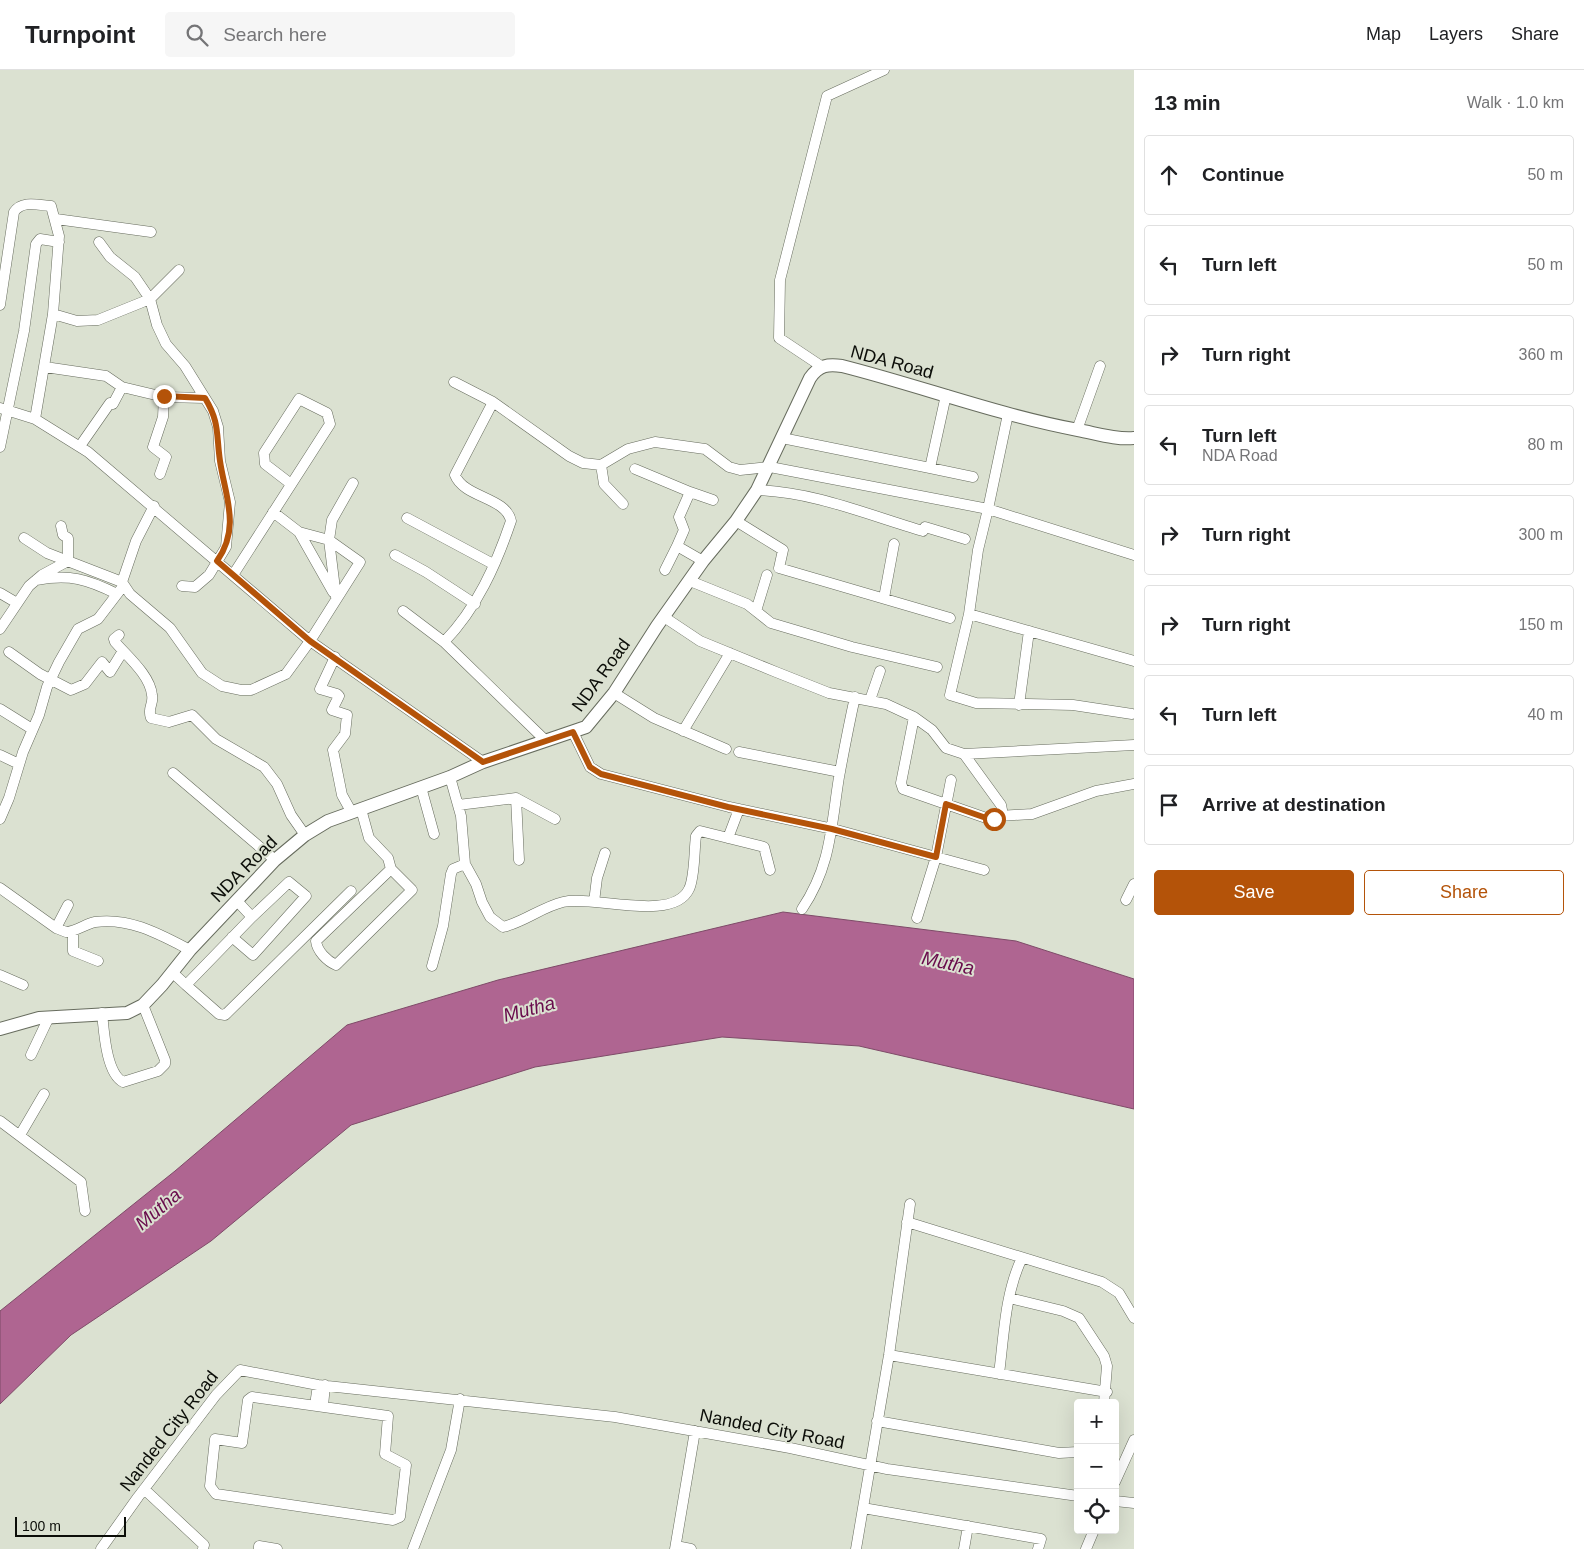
<!DOCTYPE html>
<meta charset="utf-8">
<style>
body{margin:0;font-family:Helvetica,sans-serif;background:#f6f6f6;color:#202124}
.controls{position:absolute;right:15px;bottom:15px;display:grid;overflow:hidden;border-radius:5px;box-shadow:0 5px 20px #0002}
.controls button{width:45px;height:45px;display:grid;place-items:center;padding:0;border:0;border-bottom:1px solid #e0e0e0;background:#fff;color:#202124;font:25px sans-serif}
.scale{position:absolute;left:15px;bottom:12px;width:111px;box-sizing:border-box;padding-left:5px;border:2px solid #0b0d08;border-top:0;font-size:14px;line-height:18px;white-space:nowrap;color:#0b0d08;-webkit-text-stroke:4px #dbe1d1;paint-order:stroke}
.stop{position:absolute;width:15px;height:15px;margin:-11px;border:4px solid #b45309;border-radius:50%;background:#fff}
.stop.end{background:#b45309;border-color:#fff;box-shadow:0 1px 5px #0008}
.list{margin:0;padding:0;list-style:none}
h2{display:flex;justify-content:space-between;align-items:center;height:65px;margin:0;padding:0 20px;font-size:21px}
h2 small{font-size:16px;font-weight:400;color:#757577}
.list li{display:grid;grid-template-columns:32px 1fr auto;gap:15px;align-items:center;box-sizing:border-box;height:80px;margin:0 10px 10px;padding:0 10px;border:1px solid #e0e0e0;border-radius:5px}
.list b{display:block;font-size:19px;white-space:nowrap}
.list p{margin:0;font-size:16px;white-space:nowrap;color:#757577}
.list em{font-size:16px;font-style:normal;color:#757577}
.actions{display:flex;gap:10px;padding:15px 20px}
.actions a{flex:1;padding:11px 0;border:1px solid #b45309;border-radius:5px;text-align:center;font-size:18px;color:#b45309}
.actions .main{background:#b45309;color:#fff}
.icon{flex:none;width:28px;height:28px;fill:none;stroke:currentColor;stroke-width:2;stroke-linecap:round;stroke-linejoin:round}
.map{position:relative;flex:none;width:1134px;height:1479px;overflow:hidden}
header{display:flex;align-items:center;gap:30px;box-sizing:border-box;height:70px;padding:0 25px;background:#fff;border-bottom:1px solid #e0e0e0}
header strong{font-size:24px}
nav{display:flex;gap:28px;margin-inline-start:auto;font-size:18px}
.search{width:350px;height:45px;background:#f6f6f6;display:flex;align-items:center;gap:12px;box-sizing:border-box;padding:0 18px;border-radius:5px;color:#757577;font-size:19px}
main{display:flex}
aside{flex:1;background:#fff}
.map>svg:first-child{display:block}
.water{fill:#af6591;stroke:#7e4b68}
.lines{fill:none;stroke-linecap:round;stroke-linejoin:round}
.minor-casing{stroke:#676c5e;stroke-width:11}
.major-casing{stroke:#676c5e;stroke-width:14}
.minor{stroke:#fff;stroke-width:10}
.major{stroke:#fff;stroke-width:12}
.route{stroke:#b45309;stroke-width:6}
.labels{text-anchor:middle;dominant-baseline:central;stroke-width:4;stroke-linejoin:round;paint-order:stroke}
.street-label{font-size:18px;fill:#0b0d08;stroke:#dbe1d1}
.water-label{font-size:19px;font-style:italic;fill:#690c4c;stroke:#dbe1d1}
</style>
<header>
<strong>Turnpoint</strong>
<div class="search"><svg class="icon" aria-label="search" viewBox="0 0 24 24"><circle cx="10" cy="10" r="6"/><path d="M15 15l6 6"/></svg>Search here</div>
<nav><a>Map</a><a>Layers</a><a>Share</a></nav>
</header>
<main>
<div class="map">
<svg width="1134" height="1479" viewBox="0 0 1134 1479">
<rect width="100%" height="100%" fill="#dbe1d1"/>
<!-- water -->
<path class="water" d="M783,842L1016,871L1134,909V1039L859,976L722,967L535,997L351,1055L211,1171L71,1265L0,1334V1241L175,1101L347,955L498,910Z"/>
<g class="lines">
<defs>
<path id="minor" d="M56,149L151,162
M99,172L110,187L135,207L150,229L157,255L166,274L185,296L213,341L218,357L220,391L230,432L226,477L209,505L195,517L182,516
M0,235L14,142C22,130 38,135 51,136L59,166L53,244L35,349
M53,244L77,251L98,250L150,229L179,200
M821,296L779,268L780,210L827,26L884,0
M45,297L106,306L122,317L164,327L205,328
M454,312L493,332
M0,338L35,349L88,382L310,571L483,692
M1008,344L988,439L1134,485
M1077,360L1100,296
M782,368L930,398L946,325
M80,376L110,333L113,334L122,317
M0,377L24,261L36,174L40,169L59,172
M601,395L604,414L623,434
M930,398L973,407
M635,399L690,422L679,447L684,460L677,476
M160,404L166,387L153,377L163,347L164,327
M757,420C815,422 868,445 923,461L925,457L965,469
M690,422L713,430
M273,442L299,462L333,522
M407,448L493,494
M736,451L783,480L779,498L950,548
M24,468L47,483L122,512L136,471L154,436
M395,485L426,502L475,534
M665,500L677,476L703,491
M233,505L330,354L327,343L299,329L264,383L265,394L291,414
M36,510C70,504 87,509 117,524
M690,511L747,534L771,553L852,577L937,597
M122,512L130,524L170,558L202,603L222,616L241,620H251L286,604L310,571L360,492L329,470L299,462
M0,523L17,533
M336,527L329,470L332,450L353,413
M884,528L894,474
M403,541L444,572
M756,541L767,505
M969,544L1134,591
M664,547L700,571L776,602L829,623L886,634L914,647L932,660L946,678L964,684L1134,675
M0,559L29,516L42,505L68,491V468L63,465L61,456
M119,565L114,569L115,572C127,586 150,605 152,625C154,634 147,638 151,648L169,652L192,645L216,669L264,697L277,714L291,745L305,765
M9,582L40,604L71,620L85,614L102,592L110,602L123,581
M335,587L320,619L337,624L339,626L332,640L347,645L345,664L333,680L342,725L352,743
M614,623L654,648L726,679
M870,630L880,601
M1019,635L1029,561
M0,639L32,659
M914,647L901,713L903,719L989,749H994L1002,740L1001,735L964,684
M683,661L730,583
M573,662L590,697L601,704L729,737L833,759L984,800
M545,670L444,572C477,538 496,495 511,451C506,427 464,428 455,405L493,332L569,386L583,393L601,395L628,379L655,372L705,379L729,397L740,400L770,397L988,439L978,480L969,544L950,625L976,633L1073,635L1132,644
M739,682L840,702
M0,685L19,694
M173,703L275,790
M450,707L461,746L465,794L476,814L482,832L490,847L503,857C524,852 542,837 563,832C593,825 673,853 689,819C695,807 694,780 696,766L700,761L764,777L770,800
M421,717L434,764
M516,728L519,790
M458,735L516,728L555,749
M361,739L369,768L388,788L391,799L316,871C317,881 327,891 336,895L412,820L391,799
M999,746L1032,744L1096,721L1134,714
M0,749L9,728L23,682L39,645L47,617L59,592L78,559L98,549L124,515
M728,768L739,739
M0,818L56,858L66,862C77,861 85,854 95,852C130,847 161,865 190,880
M1126,830L1134,814
M594,832L597,808L605,783
M802,839C831,796 831,757 839,707C844,680 849,654 855,627
M917,848L936,787L951,710
M56,858L68,835
M73,861V881L98,891
M232,867L253,885L306,826L289,812L252,847
M432,896L443,856L451,804L453,799L465,794
M173,903L186,915L252,847L237,831
M0,905L23,915
M186,915L219,944L225,945L351,821
M102,943C104,961 106,1003 123,1012L158,1001L165,994V990L143,935
M31,985L49,947
M0,1051L81,1112L85,1141
M20,1065L44,1024
M907,1152L1102,1212L1119,1223L1134,1248
M1009,1228L1063,1241L1079,1248L1104,1286L1107,1296L1104,1333
M889,1285L1107,1322
M999,1304C1004,1265 1005,1223 1022,1188
M252,1327L388,1346L385,1384L406,1395L400,1447L393,1450L216,1424L210,1416L215,1369L242,1373L248,1330Z
M315,1335L318,1315
M323,1336L325,1315
M877,1351L1059,1383L1078,1382
M1115,1412L1134,1370
M144,1419L204,1475L203,1479
M1115,1431L1134,1433
M863,1438L1041,1469L1038,1479
M676,1476L691,1479
M101,1479L138,1427L216,1325L240,1300L318,1315L615,1347L790,1378L887,1399L1078,1426
M259,1479V1476L277,1479
M413,1479L451,1380L460,1329
M675,1479L695,1361
M856,1479L889,1285L910,1134
M964,1479L968,1456
M1086,1479L1094,1460"/>
<path id="major" d="M0,959L39,948L127,943L143,935L162,915L190,880L275,790L305,765L328,751L450,707L483,692L586,657L614,623L657,556L703,491L736,451L757,420L810,308C819,295 828,294 842,296C921,316 998,345 1078,360C1095,363 1116,370 1134,368"/>
</defs>
<!-- minor casing -->
<use href="#minor" class="minor-casing"/>
<!-- major casing -->
<use href="#major" class="major-casing"/>
<!-- minor -->
<use href="#minor" class="minor"/>
<!-- major -->
<use href="#major" class="major"/>
</g>
<g class="lines">
<!-- route -->
<path class="route" d="M164,326L205,328C220,353 216,364 220,391C225,426 241,457 217,491L310,571L483,692L573,662L590,697L601,704L728,737L832,759L936,787L946,734L989,749H994"/>
</g>
<g class="labels">
<!-- street labels -->
<g class="street-label">
<text transform="translate(892 292) rotate(15)">NDA Road</text>
<text transform="translate(601 605) rotate(-54)">NDA Road</text>
<text transform="translate(244 799) rotate(-45)">NDA Road</text>
<text transform="translate(772 1359) rotate(11)">Nanded City Road</text>
<text transform="translate(169 1361) rotate(-52)">Nanded City Road</text>
</g>
<!-- water labels -->
<g class="water-label">
<text transform="translate(948 893) rotate(12)">Mutha</text>
<text transform="translate(529 939) rotate(-15)">Mutha</text>
<text transform="translate(158 1139) rotate(-40)">Mutha</text>
</g>
</g>
</svg>
<div class="controls">
<button>+</button>
<button>−</button>
<button><svg class="icon" aria-label="locate" viewBox="0 0 24 24"><circle cx="12" cy="12" r="6"/><path d="M12 2v4M12 18v4M2 12h4M18 12h4"/></svg></button>
</div>
<div class="scale">100 m</div>
<div class="stop" style="left:994px;top:749px"></div>
<div class="stop end" style="left:164px;top:326px"></div>
</div>
<aside>
<h2>13 min<small>Walk · 1.0 km</small></h2>
<ul class="list">
<li><svg class="icon" aria-label="ahead" viewBox="0 0 24 24"><path d="M12 20V5M6 11l6-6 6 6"/></svg><div><b>Continue</b></div><em>50 m</em></li>
<li><svg class="icon" aria-label="left" viewBox="0 0 24 24"><path d="M17 20v-9H6M10 6l-5 5 5 5"/></svg><div><b>Turn left</b></div><em>50 m</em></li>
<li><svg class="icon" aria-label="right" viewBox="0 0 24 24"><path d="M7 20v-9h11M14 6l5 5-5 5"/></svg><div><b>Turn right</b></div><em>360 m</em></li>
<li><svg class="icon" aria-label="left" viewBox="0 0 24 24"><path d="M17 20v-9H6M10 6l-5 5 5 5"/></svg><div><b>Turn left</b><p>NDA Road</p></div><em>80 m</em></li>
<li><svg class="icon" aria-label="right" viewBox="0 0 24 24"><path d="M7 20v-9h11M14 6l5 5-5 5"/></svg><div><b>Turn right</b></div><em>300 m</em></li>
<li><svg class="icon" aria-label="right" viewBox="0 0 24 24"><path d="M7 20v-9h11M14 6l5 5-5 5"/></svg><div><b>Turn right</b></div><em>150 m</em></li>
<li><svg class="icon" aria-label="left" viewBox="0 0 24 24"><path d="M17 20v-9H6M10 6l-5 5 5 5"/></svg><div><b>Turn left</b></div><em>40 m</em></li>
<li><svg class="icon" aria-label="arrive" viewBox="0 0 24 24"><path d="M6 21V4h12l-3 4 3 4H6"/></svg><div><b>Arrive at destination</b></div></li>
</ul>
<div class="actions"><a class="main">Save</a><a>Share</a></div>
</aside>
</main>
